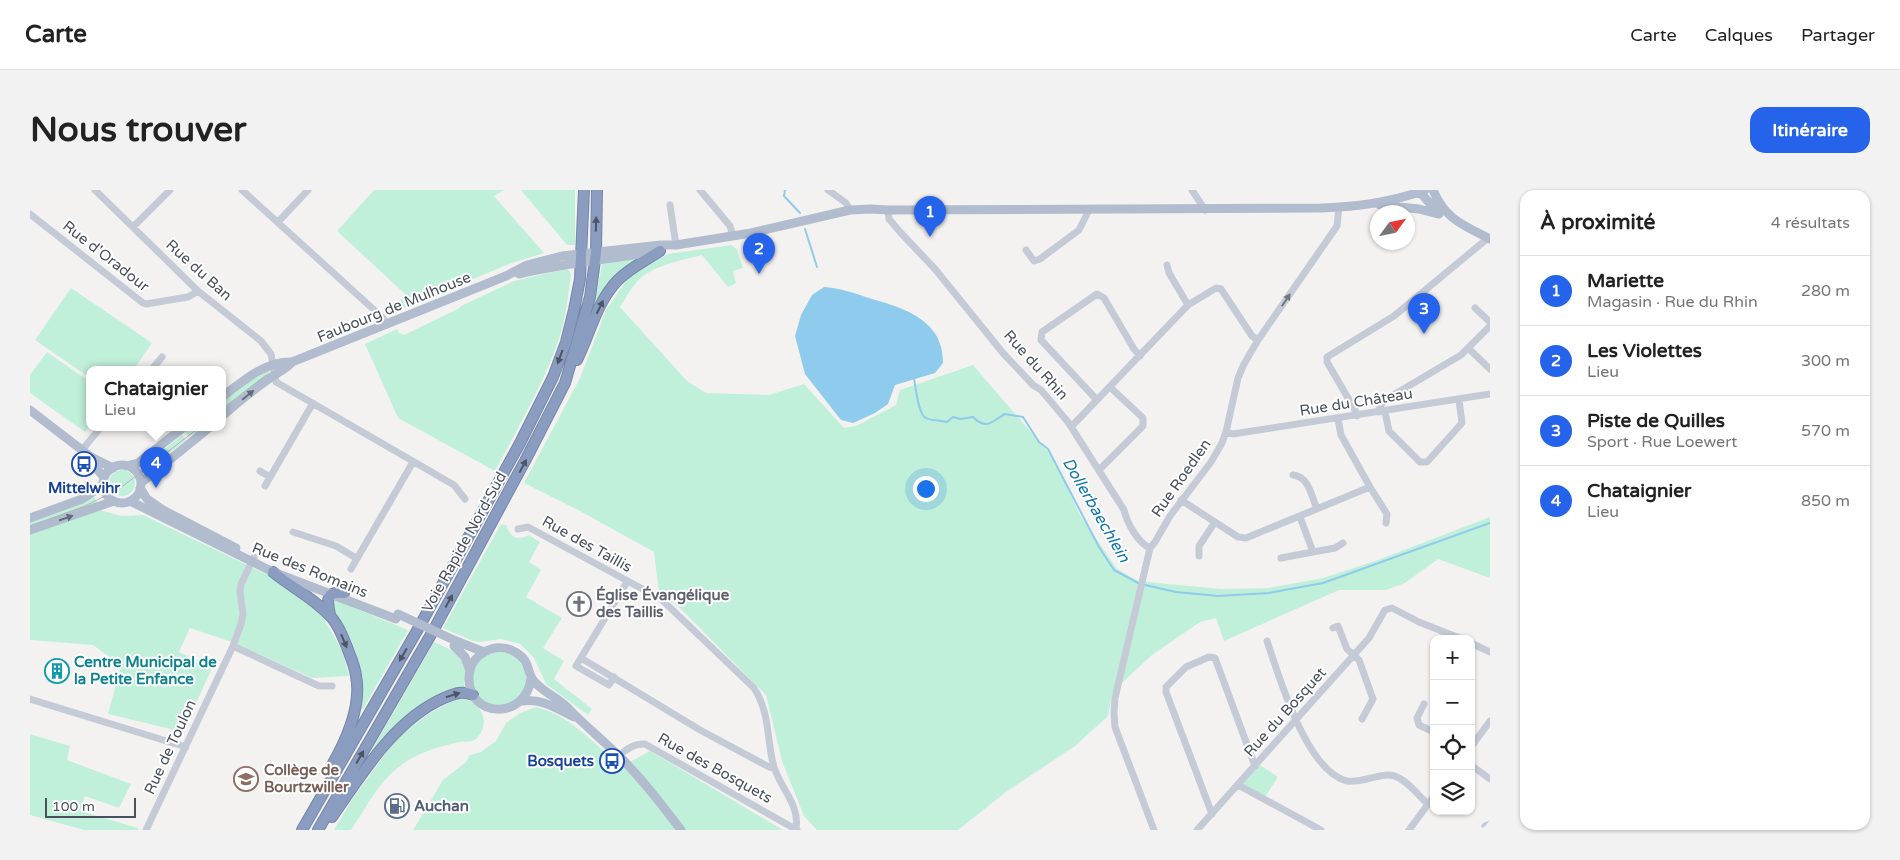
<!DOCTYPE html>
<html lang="fr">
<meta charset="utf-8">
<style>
body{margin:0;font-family:"Varela Round",sans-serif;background:#f2f2f2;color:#222}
.controls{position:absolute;right:15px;bottom:15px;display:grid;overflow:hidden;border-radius:10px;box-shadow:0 1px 4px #0004}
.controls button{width:45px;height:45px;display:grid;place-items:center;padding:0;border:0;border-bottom:1px solid #e0e0e0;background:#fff;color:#222;font:25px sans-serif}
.compass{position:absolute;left:1340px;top:15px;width:45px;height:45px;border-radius:50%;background:#fff;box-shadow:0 1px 4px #0004;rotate:57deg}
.scale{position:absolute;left:15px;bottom:12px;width:91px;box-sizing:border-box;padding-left:5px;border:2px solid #49515f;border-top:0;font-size:14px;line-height:18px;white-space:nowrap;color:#49515f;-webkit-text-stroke:4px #fff;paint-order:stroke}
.you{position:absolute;left:895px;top:298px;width:18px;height:18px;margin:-12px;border:4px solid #fff;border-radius:50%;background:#1a73e8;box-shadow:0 0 0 8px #1a73e833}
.badge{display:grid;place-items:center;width:32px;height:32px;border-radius:50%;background:#2563eb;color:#fff;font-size:16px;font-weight:700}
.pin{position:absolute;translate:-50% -41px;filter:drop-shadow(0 1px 2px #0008)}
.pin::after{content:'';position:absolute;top:26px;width:18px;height:15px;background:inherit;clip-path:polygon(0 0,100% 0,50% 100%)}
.popup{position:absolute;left:56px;top:176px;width:140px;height:65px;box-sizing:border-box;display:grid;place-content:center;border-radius:10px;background:#fff;filter:drop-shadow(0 1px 4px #0005);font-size:16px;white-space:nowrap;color:#767676}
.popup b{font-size:19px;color:#222}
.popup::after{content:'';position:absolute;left:50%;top:100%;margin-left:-10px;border:10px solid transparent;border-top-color:#fff}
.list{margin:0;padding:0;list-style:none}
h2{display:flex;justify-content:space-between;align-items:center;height:65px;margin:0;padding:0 20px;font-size:21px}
h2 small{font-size:16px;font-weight:400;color:#767676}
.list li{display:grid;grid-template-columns:32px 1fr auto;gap:15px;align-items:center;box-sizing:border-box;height:70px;padding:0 20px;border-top:1px solid #e0e0e0}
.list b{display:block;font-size:19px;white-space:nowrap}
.list p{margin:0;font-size:16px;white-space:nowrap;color:#767676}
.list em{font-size:16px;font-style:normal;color:#767676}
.icon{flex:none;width:28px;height:28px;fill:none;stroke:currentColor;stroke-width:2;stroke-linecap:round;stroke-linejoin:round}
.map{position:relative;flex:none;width:1460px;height:640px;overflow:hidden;border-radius:15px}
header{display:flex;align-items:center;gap:30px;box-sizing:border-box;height:70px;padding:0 25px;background:#fff;border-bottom:1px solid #e0e0e0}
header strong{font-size:24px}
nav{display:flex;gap:28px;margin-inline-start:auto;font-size:18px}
.intro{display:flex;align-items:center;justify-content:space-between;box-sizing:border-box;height:120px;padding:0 30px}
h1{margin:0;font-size:35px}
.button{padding:12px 22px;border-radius:15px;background:#2563eb;color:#fff;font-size:18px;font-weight:700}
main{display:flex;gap:30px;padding:0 30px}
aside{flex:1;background:#fff;border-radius:15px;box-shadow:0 1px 4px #0004}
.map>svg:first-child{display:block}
.green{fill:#c1f0da}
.water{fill:#8fcbec}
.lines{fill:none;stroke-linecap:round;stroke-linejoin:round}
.stream{stroke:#8fcbec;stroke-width:2}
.highway-casing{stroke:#7587ab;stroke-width:12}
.minor{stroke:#c5cbd6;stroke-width:7}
.major{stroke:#b1bccf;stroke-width:9}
.highway{stroke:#8a9cbf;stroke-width:10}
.tram{stroke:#b4b5bb;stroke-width:1}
.major-bridge{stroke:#b1bccf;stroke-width:9}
.oneway{fill:#4c5564}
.oneway2{fill:#6e7683}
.oneway3{fill:#636c7b}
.labels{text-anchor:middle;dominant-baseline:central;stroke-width:4;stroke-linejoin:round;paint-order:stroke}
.street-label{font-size:15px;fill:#49515f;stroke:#fff}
.transit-label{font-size:15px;font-weight:bold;fill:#164399;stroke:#fff}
.worship-label{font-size:15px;font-weight:bold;fill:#5b616d;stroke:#fff;text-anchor:start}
.culture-label{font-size:15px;font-weight:bold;fill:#0d838f;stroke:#fff;text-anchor:start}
.education-label{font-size:15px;font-weight:bold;fill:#785e54;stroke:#fff;text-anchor:start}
.service-label{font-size:15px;font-weight:bold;fill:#4e5e75;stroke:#fff;text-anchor:start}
.water-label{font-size:16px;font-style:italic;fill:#0d74ae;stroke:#fff}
</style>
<header>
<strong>Carte</strong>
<nav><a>Carte</a><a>Calques</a><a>Partager</a></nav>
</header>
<div class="intro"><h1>Nous trouver</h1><a class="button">Itinéraire</a></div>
<main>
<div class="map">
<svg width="1460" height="640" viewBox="0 0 1460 640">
<rect width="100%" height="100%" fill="#f4f2f1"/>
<!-- green -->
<path class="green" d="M344,0H474L464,6L514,63L479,74L362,123L375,104L307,41Z
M491,0H545V55H537Z
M701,55L707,59L713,78L703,81L706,93L698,97L672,65C650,71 621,75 605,94C599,101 595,110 590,117L657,191L676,203L739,205L774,194L814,238L826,236L866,215L870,200L943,175L1025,270L1050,325L1087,379L1108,391L1191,399L1239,398L1293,388L1348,370L1460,327V388L1408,369L1375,393L1356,400H1309L1194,451L1186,428L1170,432L1122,465L1083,501L1078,526L1045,556L976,602L928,640H787L774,626L752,571L736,505L648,416L629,403L624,362L550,321L494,293L550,188L576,120L596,91L609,79L638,64Z
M609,68L563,122L572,74Z
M536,79L540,81L541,85C538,106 536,128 529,149C513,195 488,238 465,281L368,228L335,154L367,139L369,143L374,145L428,119L433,115L484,91Z
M41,98L122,153L104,179H60V188L5,150Z
M17,162L60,192V235L55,242L0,203V185Z
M239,180L240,184L192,222V210L207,198Z
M158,237H175L165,245L164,243L159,247L154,241Z
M152,245L156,250L119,279L115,275Z
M79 293a13 13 0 1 1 26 0a13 13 0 1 1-26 0Z
M63,305L68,314L0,337V330Z
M70,320L91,326L113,325L238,385L291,424L312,460L319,486L282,488L202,452L160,438L149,462L182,478L153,542L78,524L91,475L63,455L0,450V344Z
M471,334L476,335C481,348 487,351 499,345L510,352L499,372L511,380L496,407L532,428L513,458L534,471L524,489L562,519L558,525L516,494L504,468L490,454L471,449L451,452L443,451L413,438Z
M305,410L378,440L333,519H330C330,497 331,477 324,457C318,441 303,428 303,411Z
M404,452C417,458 435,464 435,481C436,487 434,492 434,498L420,500L404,509L331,579Z
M442 489a27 27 0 1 1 54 0a27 27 0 1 1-54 0Z
M434,508C451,514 461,531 448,547C443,553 437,551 430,552C411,556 389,562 373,574C350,589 336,618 321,640H304L323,608L367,548L397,525L425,509Z
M506,517C540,525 566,555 591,577L620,561L753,640H383L413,590L436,572L440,565L451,562L466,551L476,533L490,523Z
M0,544L40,556L37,570L101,594L89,618L55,606L50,621L108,638V640H54L0,625Z
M1230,575L1248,587L1235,607L1211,595Z"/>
<!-- water -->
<path class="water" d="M794,97C809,98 824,103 839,108C874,118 914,130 913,173L905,183L865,195L858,214L845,223L823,233L811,230L775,184L765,146L771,125L782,105Z"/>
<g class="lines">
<!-- stream -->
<path class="stream" d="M755,0L754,6L770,23
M775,39L787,77
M884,189C886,197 888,225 896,228C901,231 910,230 917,232L923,227L930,229L943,227C957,241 962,231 975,224L993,227L1009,252L1018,259L1069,357L1084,380L1110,394
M1115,395L1146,402L1188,406L1239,403L1293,393L1460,333"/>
<defs>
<path id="highway" d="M547,170C560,144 567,111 588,90C600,78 616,70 630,61
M243,382C261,397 282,407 298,424C307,432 312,445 317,457C320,466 325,476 326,486C332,516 316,551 301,577
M300,425C297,410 295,401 314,403
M302,627C332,584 364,530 414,508C424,504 433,500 443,505
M272,640L388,439L490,253L523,187L536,152L544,120L550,89L554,0
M288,640L403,441L495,271L535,193L560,107L566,63L567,0"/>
</defs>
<!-- highway casing -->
<use href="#highway" class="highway-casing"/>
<!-- minor -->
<path class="minor" d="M65,0L168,101L231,151L241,164L246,192L424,295L435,309
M212,0L353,128L357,135
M670,0L700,36L703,46
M798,0L816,13L820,20
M1162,0L1175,20
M640,15L646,55
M858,20L859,29L870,42L905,79L973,163L1003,195L1011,200L1038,232L1094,320C1097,333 1108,353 1120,358
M0,24L113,113L116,114L158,107L168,101
M248,32L278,0
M103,37L140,0
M996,60L1004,71L1010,69L1049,40L1059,20
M1137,75L1139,83L1158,115
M1445,118L1460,132
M1438,158L1460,179
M122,179L132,167
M1067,210L1011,150L1012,142L1067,104L1074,108L1104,159L1110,166
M1349,222L1350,216L1355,210L1431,165L1460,136
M1355,222L1359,241L1390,272H1397L1432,233L1429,210
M1327,226L1325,220L1297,172V167L1364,126L1458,48
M1042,236L1158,115L1186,98L1191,99L1222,146L1228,150
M1196,242L1203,244L1460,204
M52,260L71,237
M1069,280L1113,236V228L1080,197
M230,281L240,287
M1263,285C1279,287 1281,305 1287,319
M235,296L283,213
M1340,297L1357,324L1356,333
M1151,310L1208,347L1216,348L1340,297L1311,245L1308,229
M1270,327L1283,362L1305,358L1313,353
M488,339L498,337L631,409L724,498C741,525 736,549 744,577C751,599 770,615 766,639
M263,342L306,356L326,368
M1169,366V356L1185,332
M1251,368L1283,362
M321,379L383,272
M1303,438L1308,436L1317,459L1329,470L1343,509L1332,529
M1237,451C1249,486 1276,581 1317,591C1335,594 1353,579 1369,588C1381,594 1388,606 1398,614
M1441,453L1460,462
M203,456L289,496H302
M551,468L670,540L739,577L744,578
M584,487L579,495L546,476L597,392
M0,509L156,557
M1394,514L1387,528L1389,535L1404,542
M1441,557L1460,531
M589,566C596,559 605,553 615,554L767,640
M1441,575L1460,589
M1208,595L1291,640
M1182,624L1136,502V497L1156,477L1179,467L1185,468L1225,576
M1455,636L1460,634
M116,640L203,456L211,434L213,424L210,402L211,394L224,367
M1124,640L1085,537L1084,523L1085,508L1120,358L1125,352L1140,326L1181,272L1192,253L1196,242L1208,188L1214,174L1228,150L1307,36L1309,17
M1167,640L1339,448L1355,420L1362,418L1389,432L1432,449
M1379,640L1404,606"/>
<!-- major -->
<path class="major" d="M1403,0C1415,29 1433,35 1460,49
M1390,2L1409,24
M1350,15L1389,19L1408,24
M489,84C535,73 582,69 629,61
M192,207C213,191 235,171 262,172L476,86L497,75L532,66L631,55H646L721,43L820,20L841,19L858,20L1291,18C1326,17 1362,12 1395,0
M0,220L61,267L83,278
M192,226C209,212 225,198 243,186C250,181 256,179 262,172
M61,267L66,278L74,287
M73 294a19 19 0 1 1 38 0a19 19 0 1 1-38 0Z
M96,276L108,273L154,237
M111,293L180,237
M110,298L117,309L133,320L206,358
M100,311L243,382L366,429
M0,328L52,309L73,295
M0,340L84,311
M426,451L454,462
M424,456L435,467L440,481
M501,488C496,531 438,528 439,488C439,465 465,450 485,462C501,471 496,480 503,490C512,502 527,507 538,518C554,535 573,550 590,567C613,590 632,615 651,640
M492,511C512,508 527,519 544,527"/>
<!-- highway -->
<use href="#highway" class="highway"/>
<!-- tram -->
<path class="tram" d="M192,219L236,185
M0,336L55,316L89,299L170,237"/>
<!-- major-bridge -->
<path class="major-bridge" d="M368,424L426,451"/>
</g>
<!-- one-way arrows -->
<defs><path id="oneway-solid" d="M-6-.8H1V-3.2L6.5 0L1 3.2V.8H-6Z" transform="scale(1.25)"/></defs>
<g class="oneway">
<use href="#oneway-solid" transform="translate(566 34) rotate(-89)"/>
<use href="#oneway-solid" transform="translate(570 117) rotate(-64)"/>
<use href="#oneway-solid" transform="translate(530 167) rotate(110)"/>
<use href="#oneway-solid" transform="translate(493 276) rotate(-62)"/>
<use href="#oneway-solid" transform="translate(419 411) rotate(-61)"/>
<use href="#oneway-solid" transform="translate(314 451) rotate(67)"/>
<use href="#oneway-solid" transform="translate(373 465) rotate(120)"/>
<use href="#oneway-solid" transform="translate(423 505) rotate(-18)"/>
<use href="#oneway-solid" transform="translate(330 567) rotate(-60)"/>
</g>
<use class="oneway2" href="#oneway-solid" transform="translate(1256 110) rotate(-56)"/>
<g class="oneway3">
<use href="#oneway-solid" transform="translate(218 205) rotate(-39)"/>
<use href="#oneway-solid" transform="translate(36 328) rotate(-19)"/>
</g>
<!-- icons -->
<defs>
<symbol id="bus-ring" viewBox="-11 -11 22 22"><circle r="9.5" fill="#fff" stroke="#1a4fb4" stroke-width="1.5"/><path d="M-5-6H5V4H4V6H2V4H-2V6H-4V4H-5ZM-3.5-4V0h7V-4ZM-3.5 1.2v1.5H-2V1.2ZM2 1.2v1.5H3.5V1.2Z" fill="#1a4fb4"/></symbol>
<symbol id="church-ring" viewBox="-11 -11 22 22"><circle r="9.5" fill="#fff" stroke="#6b7280" stroke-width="1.5"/><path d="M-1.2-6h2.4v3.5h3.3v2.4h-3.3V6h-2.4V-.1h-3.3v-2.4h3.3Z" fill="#6b7280"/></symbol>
<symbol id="building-ring" viewBox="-11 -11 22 22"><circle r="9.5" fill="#fff" stroke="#0f9aa8" stroke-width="1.5"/><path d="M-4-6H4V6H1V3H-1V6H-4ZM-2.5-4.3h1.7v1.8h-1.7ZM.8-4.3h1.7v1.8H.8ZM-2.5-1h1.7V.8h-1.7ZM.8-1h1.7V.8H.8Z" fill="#0f9aa8"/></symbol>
<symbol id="school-ring" viewBox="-11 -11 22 22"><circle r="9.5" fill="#fff" stroke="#8d6e63" stroke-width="1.5"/><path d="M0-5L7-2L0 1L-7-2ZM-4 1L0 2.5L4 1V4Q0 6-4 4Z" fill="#8d6e63"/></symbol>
<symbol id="fuel-ring" viewBox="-11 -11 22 22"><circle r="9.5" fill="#fff" stroke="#5c6f8a" stroke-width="1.5"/><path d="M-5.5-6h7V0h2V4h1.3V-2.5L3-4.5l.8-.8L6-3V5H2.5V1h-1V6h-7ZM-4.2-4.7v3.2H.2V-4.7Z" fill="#5c6f8a"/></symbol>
</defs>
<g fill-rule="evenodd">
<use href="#bus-ring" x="40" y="260" width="28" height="28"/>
<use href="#church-ring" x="535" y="400" width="28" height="28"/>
<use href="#building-ring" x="13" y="467" width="28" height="28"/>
<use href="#bus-ring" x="568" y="557" width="28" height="28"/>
<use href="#school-ring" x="202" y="575" width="28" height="28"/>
<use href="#fuel-ring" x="353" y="602" width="28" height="28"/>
</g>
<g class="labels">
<!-- street labels -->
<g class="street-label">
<text transform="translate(76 66) rotate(38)">Rue d'Oradour</text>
<text transform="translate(169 80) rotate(42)">Rue du Ban</text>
<text transform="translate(364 117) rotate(-22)">Faubourg de Mulhouse</text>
<text transform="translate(1006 175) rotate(48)">Rue du Rhin</text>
<text transform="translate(1326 212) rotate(-9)">Rue du Château</text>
<text transform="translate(1151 288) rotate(-55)">Rue Roedlen</text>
<text transform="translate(434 352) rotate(-61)">Voie Rapide Nord-Sud</text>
<text transform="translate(557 354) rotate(29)">Rue des Taillis</text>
<text transform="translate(280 380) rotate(22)">Rue des Romains</text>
<text transform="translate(1255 522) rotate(-48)">Rue du Bosquet</text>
<text transform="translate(140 557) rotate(-65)">Rue de Toulon</text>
<text transform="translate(685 578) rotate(29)">Rue des Bosquets</text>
</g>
<!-- transit labels -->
<g class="transit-label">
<text x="54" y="298">Mittelwihr</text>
<text x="564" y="571" text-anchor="end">Bosquets</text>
</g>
<!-- worship labels -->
<g class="worship-label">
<text x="566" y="405">Église Évangélique<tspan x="566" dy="17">des Taillis</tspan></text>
</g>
<!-- culture labels -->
<g class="culture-label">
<text x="44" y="472">Centre Municipal de<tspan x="44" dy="17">la Petite Enfance</tspan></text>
</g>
<!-- education labels -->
<g class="education-label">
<text x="234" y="580">Collège de<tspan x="234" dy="17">Bourtzwiller</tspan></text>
</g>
<!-- service labels -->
<g class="service-label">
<text x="384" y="616">Auchan</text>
</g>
<!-- water labels -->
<g class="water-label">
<text transform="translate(1066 320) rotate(60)">Dollerbaechlein</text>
</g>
</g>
</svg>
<div class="controls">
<button>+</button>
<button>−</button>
<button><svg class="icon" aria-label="locate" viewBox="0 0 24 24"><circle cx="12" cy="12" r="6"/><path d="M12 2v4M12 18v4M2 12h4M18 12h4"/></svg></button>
<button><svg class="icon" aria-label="layers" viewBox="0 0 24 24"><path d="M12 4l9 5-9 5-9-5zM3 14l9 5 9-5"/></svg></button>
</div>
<svg class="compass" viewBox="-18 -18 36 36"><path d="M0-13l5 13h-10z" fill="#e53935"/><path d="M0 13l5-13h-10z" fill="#767676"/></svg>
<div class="scale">100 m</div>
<div class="you"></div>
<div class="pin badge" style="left:900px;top:47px">1</div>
<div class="pin badge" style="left:729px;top:84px">2</div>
<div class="pin badge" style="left:1394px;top:144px">3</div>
<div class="pin badge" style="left:126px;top:298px">4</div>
<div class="popup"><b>Chataignier</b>Lieu</div>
</div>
<aside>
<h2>À proximité<small>4 résultats</small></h2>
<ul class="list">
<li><span class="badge">1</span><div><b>Mariette</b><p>Magasin · Rue du Rhin</p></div><em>280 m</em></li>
<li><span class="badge">2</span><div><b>Les Violettes</b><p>Lieu</p></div><em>300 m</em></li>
<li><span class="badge">3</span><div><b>Piste de Quilles</b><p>Sport · Rue Loewert</p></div><em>570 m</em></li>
<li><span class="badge">4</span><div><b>Chataignier</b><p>Lieu</p></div><em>850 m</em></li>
</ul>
</aside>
</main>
